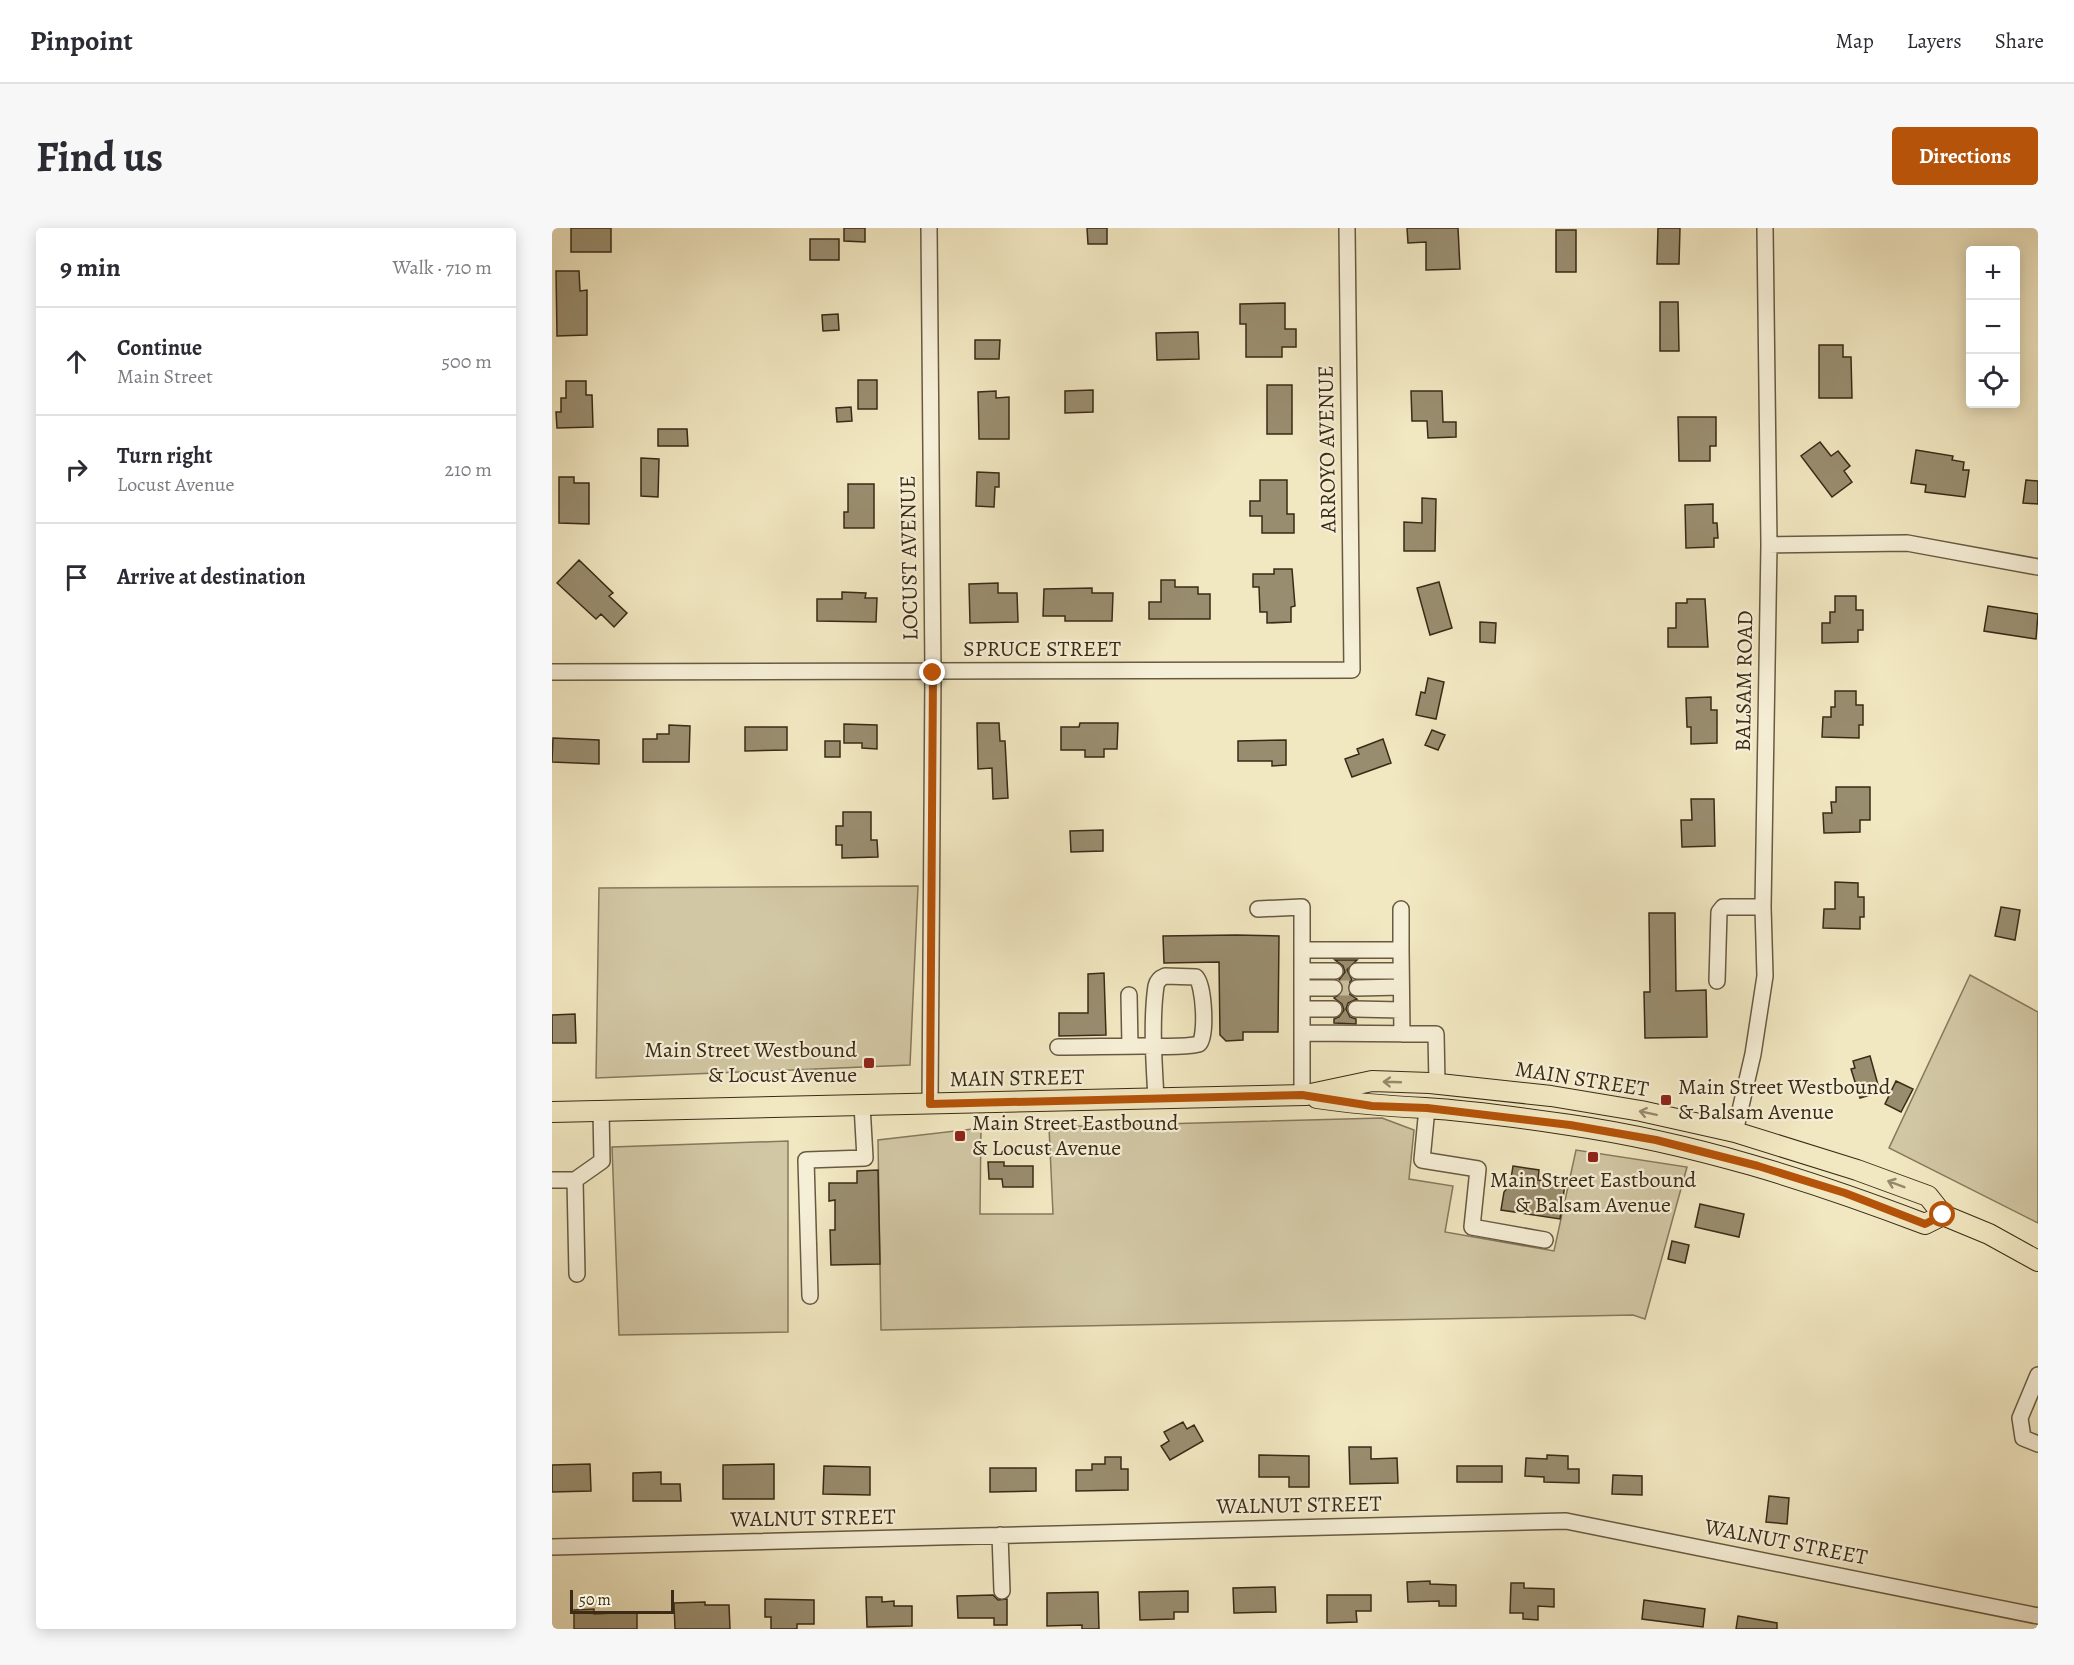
<!DOCTYPE html>
<meta charset="utf-8">
<style>
body{margin:0;font-family:Alegreya,serif;background:#f7f7f7;color:#2b2b33}
.controls{position:absolute;right:18px;top:18px;display:grid;overflow:hidden;border-radius:6px;box-shadow:0 3px 15px #0003}
.controls button{width:54px;height:54px;display:grid;place-items:center;padding:0;border:0;border-bottom:2px solid #e1e1e2;background:#fff;color:#2b2b33;font:30px sans-serif}
.scale{position:absolute;left:18px;bottom:15px;width:104px;box-sizing:border-box;padding-left:6px;border:3px solid #3a2b16;border-top:0;font-size:16px;line-height:21px;white-space:nowrap;color:#3a2b16;-webkit-text-stroke:4px #f6efd7;paint-order:stroke}
.stop{position:absolute;width:18px;height:18px;margin:-14px;border:4px solid #b45309;border-radius:50%;background:#fff}
.stop.end{background:#b45309;border-color:#fff;box-shadow:0 2px 6px #0008}
.list{margin:0;padding:0;list-style:none}
h2{display:flex;justify-content:space-between;align-items:center;height:78px;margin:0;padding:0 24px;font-size:26px}
h2 small{font-size:20px;font-weight:400;color:#7c7c81}
.list li{display:grid;grid-template-columns:39px 1fr auto;gap:18px;align-items:center;box-sizing:border-box;height:108px;padding:0 24px;border-top:2px solid #e1e1e2}
.list b{display:block;font-size:22px;white-space:nowrap}
.list p{margin:0;font-size:20px;white-space:nowrap;color:#7c7c81}
.list em{font-size:20px;font-style:normal;color:#7c7c81}
.icon{flex:none;width:33px;height:33px;fill:none;stroke:currentColor;stroke-width:2;stroke-linecap:round;stroke-linejoin:round}
.map{position:relative;flex:none;width:1486px;height:1401px;overflow:hidden;border-radius:6px}
header{display:flex;align-items:center;gap:36px;box-sizing:border-box;height:84px;padding:0 30px;background:#fff;border-bottom:2px solid #e1e1e2}
header strong{font-size:28px}
nav{display:flex;gap:33px;margin-inline-start:auto;font-size:21px}
.intro{display:flex;align-items:center;justify-content:space-between;box-sizing:border-box;height:144px;padding:0 36px}
h1{margin:0;font-size:42px}
.button{padding:15px 27px;border-radius:6px;background:#b45309;color:#fff;font-size:21px;font-weight:700}
main{display:flex;gap:36px;padding:0 36px}
aside{flex:1;background:#fff;border-radius:6px;box-shadow:0 3px 15px #0003}
.map>svg:first-child{display:block}
.green{fill:#d2c7a4;stroke:#86795d;stroke-width:1.5}
.building{fill:#998d6f;stroke:#3a2b16;stroke-width:1.5}
.lines{fill:none;stroke-linecap:round;stroke-linejoin:round}
.minor-tunnel{stroke:#ccc19f;stroke-width:15;stroke-dasharray:15 8;stroke-linecap:butt}
.minor-casing{stroke:#685a41;stroke-width:18}
.major-casing{stroke:#3a2b16;stroke-width:22}
.minor{stroke:#f6efd7;stroke-width:15}
.major{stroke:#f1e7c1;stroke-width:20}
.oneway{stroke:#96896c}
.route{stroke:#b45309;stroke-width:8}
.poi-dot{fill:#8f2418;stroke:#f6efd7;stroke-width:2}
.labels{text-anchor:middle;dominant-baseline:central;stroke-width:4.5;stroke-linejoin:round;paint-order:stroke}
.street-label{font-size:22px;fill:#3a2b16;stroke:#f6efd7}
.poi-label{font-size:22px;fill:#3a2b16;stroke:#f6efd7;text-anchor:start}
</style>
<header>
<strong>Pinpoint</strong>
<nav><a>Map</a><a>Layers</a><a>Share</a></nav>
</header>
<div class="intro"><h1>Find us</h1><a class="button">Directions</a></div>
<main>
<aside>
<h2>9 min<small>Walk · 710 m</small></h2>
<ul class="list">
<li><svg class="icon" aria-label="ahead" viewBox="0 0 24 24"><path d="M12 20V5M6 11l6-6 6 6"/></svg><div><b>Continue</b><p>Main Street</p></div><em>500 m</em></li>
<li><svg class="icon" aria-label="right" viewBox="0 0 24 24"><path d="M7 20v-9h11M14 6l5 5-5 5"/></svg><div><b>Turn right</b><p>Locust Avenue</p></div><em>210 m</em></li>
<li><svg class="icon" aria-label="arrive" viewBox="0 0 24 24"><path d="M6 21V4h12l-3 4 3 4H6"/></svg><div><b>Arrive at destination</b></div></li>
</ul>
</aside>
<div class="map">
<svg width="1486" height="1401" viewBox="0 0 1486 1401">
<rect width="100%" height="100%" fill="#f1e7c1"/>
<filter id="stains"><feTurbulence type="fractalNoise" baseFrequency=".00333" numOctaves="4"/><feColorMatrix values="0 0 0 0 .2 0 0 0 0 .09 0 0 0 0 .02 0 0 0 .5 -.17"/></filter>
<radialGradient id="worn" r=".72"><stop offset=".6" stop-color="#630" stop-opacity="0"/><stop offset="1" stop-color="#630" stop-opacity=".3"/></radialGradient>
<!-- green -->
<path class="green" d="M366,658L358,837L44,850L47,660Z
M1418,747L1486,784V995L1337,920Z
M830,890L862,902L857,951L901,958L893,1004L1002,1023L1024,922L1135,939L1093,1091L1081,1087L329,1102L326,912L429,900L428,986H501L497,899Z
M236,913V1104L67,1107L60,919Z"/>
<!-- building -->
<path class="building" d="M19,0H59V24H19Z
M292,0H313V14L292,13Z
M535,0H555V16H536Z
M855,0H906L908,41L874,42V14L856,15Z
M1106,0H1128L1127,36H1105Z
M1004,2H1024V44H1004Z
M258,11H287V32H258Z
M4,43H27L28,63L35,62V107L5,108Z
M1108,74H1126L1127,123H1108Z
M733,75V101H744V119H730V129H694V96H688V76Z
M286,86L287,102L271,103L270,87Z
M646,104L647,131L605,132L604,105Z
M423,112H448L447,131H423Z
M1267,117H1291V129H1299L1300,170H1267Z
M306,152H325V181H306Z
M14,153H34V167H40L41,199L5,200L4,184H9V170H14Z
M715,157H740V206H715Z
M541,162V184L513,185V163Z
M444,163V170L457,169V211H427L426,164Z
M859,163H890L891,194H904V209L876,210L875,193H860Z
M299,179L300,193L285,194L284,180Z
M1126,189H1164V218H1158V233H1127Z
M106,201H135L136,218H106Z
M1268,214L1279,228L1286,223L1298,238L1292,243L1300,254L1280,269L1249,228Z
M1364,222L1401,228L1400,232L1412,234L1411,242H1417L1413,269L1373,264L1374,257L1359,255Z
M89,230L107,231L106,269L89,268Z
M425,244L447,245V259H443L442,279L424,278Z
M7,249H22V255H37V296L7,295Z
M708,252H735V286H742V305H710V288H698V273H708Z
M1474,252L1486,253V276L1471,275Z
M296,256H322V300H292V284H296Z
M870,270L884,271L883,323H852V294L870,295Z
M1161,276V295H1165L1166,310H1162V319L1134,320L1133,277Z
M27,332L61,365L57,368L75,385L62,399L49,386L44,391L5,355Z
M722,341H740L743,378L739,379V394L715,395V384H708L707,359H701V346H722Z
M609,352H623V359H646V366H658V391H597V374H609Z
M887,354L900,400L878,407L865,360Z
M446,355V365H465L466,394L418,395L417,356Z
M540,360V365H561L560,393H513V388H491L492,361Z
M290,364L314,365L313,370H325L324,394L265,393V371H290Z
M1283,368H1304V382H1311V402H1306V414L1270,415V395H1278V384H1283Z
M1135,371H1153L1156,419H1116V400H1124V375H1135Z
M1436,378L1486,386L1484,411L1432,403Z
M928,394L944,395L943,415L928,414Z
M876,450L892,454L884,491L864,487L869,464L873,465Z
M1283,463H1304V477H1311V497H1307V510L1270,509L1271,489H1279V479H1283Z
M1159,469V482H1165V515L1139,516V499H1135L1134,470Z
M425,495H447L448,513H453L456,570L441,571L440,540L426,541Z
M528,495H566L565,521H552V529H533V522H509V499H527Z
M292,496L325,497V521L310,520V515H292Z
M117,497L138,498L137,534H91V511H105V506H117Z
M193,499H235V522L193,523Z
M880,502L893,507L886,522L873,517Z
M1,510L47,512V536L0,534Z
M831,511L839,535L800,549L793,531L807,526L805,521Z
M734,512V537L720,538V533H686V513Z
M273,513H288V529H273Z
M1284,559H1318V592H1308V604L1272,605L1271,585H1280L1279,574H1284Z
M1139,571H1162L1163,618L1130,619L1129,592H1140Z
M291,584H319V612H325L326,629L290,630V617H284V598H291Z
M551,602V623L519,624L518,603Z
M1283,654L1306,655V669H1312V689H1308V701L1271,700L1272,681H1283Z
M1449,679L1468,682L1463,712L1443,708Z
M1097,685H1123L1124,763L1154,762L1155,809L1093,810L1092,764H1098Z
M684,707L727,708L726,804H691V812L674,813L668,807L667,734L612,735L611,708Z
M783,732H805L795,742L800,752L796,756V765L805,771L796,775L794,781L798,789L804,791V796L782,795V791L787,789L792,782L790,776L782,770L791,764V756L787,752L793,744L791,738Z
M552,745L554,807L507,808V785H536V746Z
M23,786L24,815H0V787Z
M1318,828L1328,864L1308,870L1299,841L1303,840L1301,833Z
M1344,853L1361,861L1349,884L1333,876Z
M436,934H452V938H481V959H451L450,951H437Z
M961,938L987,942L986,952L1013,956L1008,991L949,982L952,964L958,957Z
M326,942L328,1036L279,1037L278,1002H283V972L277,973V955H305V943Z
M1148,976L1192,986L1187,1009L1143,999Z
M1120,1013L1137,1017L1133,1035L1116,1031Z
M631,1194L635,1201L642,1197L651,1213L618,1232L609,1218L617,1213L612,1204Z
M797,1219H819V1231L845,1230L846,1255L798,1256Z
M707,1227L757,1228V1259H737V1249H707Z
M995,1227L1016,1228V1241H1027V1255L992,1254V1249L973,1248L974,1230L995,1231Z
M553,1229H569V1241H576V1262L524,1263V1242H540V1236H553Z
M38,1236L39,1263L0,1264V1237Z
M222,1236V1271H171V1237Z
M272,1238L318,1239V1267L271,1266Z
M905,1238H950V1254H905Z
M438,1240H484V1263L438,1264Z
M109,1244V1256H128L129,1273H81V1245Z
M1061,1247L1090,1248V1267L1060,1266Z
M1217,1268L1237,1270L1235,1296L1214,1294Z
M878,1353V1356L904,1357V1378H887V1373L856,1374L855,1354Z
M959,1355H972V1360L1002,1361V1379L986,1378V1392L971,1391V1385H958Z
M723,1359L724,1384L682,1385L681,1360Z
M636,1363V1384H622V1391L588,1392L587,1364Z
M546,1364L547,1401H530V1397L495,1398V1365Z
M441,1367L446,1372L455,1371V1397H442V1390H406L405,1368Z
M775,1367H819V1383H804L805,1394L775,1395Z
M314,1369H330V1374L342,1373V1378H360V1398L315,1399Z
M213,1371L262,1372V1396H245V1401H219V1389H213Z
M1092,1372L1153,1381L1151,1399L1090,1391Z
M153,1374V1377H177L178,1401H123L122,1375Z
M42,1381V1386L85,1384V1401H22V1382Z
M1186,1388L1225,1395V1401H1184Z"/>
<g class="lines">
<!-- minor-tunnel -->
<path class="minor-tunnel" d="M782,760H805"/>
<defs>
<path id="minor" d="M377,0L381,445L378,876
M1217,317L1355,315L1486,339
M0,444L800,442L795,0
M706,681L750,679V867
M751,722H849L850,806
M849,722V681
M751,743H783
M805,743H849
M1165,753L1167,684L1171,679H1211
M751,760H782
M805,760L849,759
M577,767L578,818
M751,781H782
M804,781L849,782
M750,805L884,806L885,856
M506,819C534,819 562,818 591,818C609,818 629,820 647,816C655,808 652,757 644,749L613,748C608,750 605,753 604,758C599,792 602,836 604,870
M875,880L870,932L926,941L920,999L993,1012
M1183,904L1201,826L1213,748L1211,679L1217,317L1213,0
M0,952H23
M25,1046L23,952L50,933L49,883
M258,1068L254,932L313,930L310,877
M1486,1147L1468,1190L1471,1210L1486,1216
M448,1307L450,1363
M0,1319L1014,1293L1486,1388"/>
<path id="major" d="M765,870C803,876 835,878 873,880C921,883 971,890 1018,897C1141,915 1258,952 1373,996L1391,987
M0,884L754,867L820,853L878,855L999,868L1089,883L1183,904L1305,942L1376,968L1391,987L1437,1006L1486,1033"/>
</defs>
<!-- minor casing -->
<use href="#minor" class="minor-casing"/>
<!-- major casing -->
<use href="#major" class="major-casing"/>
<!-- minor -->
<use href="#minor" class="minor"/>
<!-- major -->
<use href="#major" class="major"/>
</g>
<!-- one-way arrows -->
<defs><path id="oneway-shaft" d="M-6 0H5M1.5-3L5.5 0L1.5 3" fill="none" stroke-width="1.6" stroke-linecap="round" stroke-linejoin="round" transform="scale(1.5)"/></defs>
<g class="oneway">
<use href="#oneway-shaft" transform="translate(840 854) rotate(-178)"/>
<use href="#oneway-shaft" transform="translate(1096 885) rotate(-168)"/>
<use href="#oneway-shaft" transform="translate(1344 956) rotate(-159)"/>
</g>
<g class="lines">
<!-- route -->
<path class="route" d="M381,445L378,876L750,867L820,878L875,880L1018,897L1104,912L1206,938L1293,965L1373,996L1391,987"/>
</g>
<!-- markers -->
<g class="poi-dot">
<rect x="311" y="829" width="12" height="12" rx="3"/>
<rect x="1108" y="866" width="12" height="12" rx="3"/>
<rect x="402" y="902" width="12" height="12" rx="3"/>
<rect x="1035" y="923" width="12" height="12" rx="3"/>
</g>
<g class="labels">
<!-- street labels -->
<g class="street-label">
<text transform="translate(775 221) rotate(-91)">ARROYO AVENUE</text>
<text transform="translate(357 330) rotate(-91)">LOCUST AVENUE</text>
<text x="490" y="421">SPRUCE STREET</text>
<text transform="translate(1192 453) rotate(-89)">BALSAM ROAD</text>
<text transform="translate(465 850) rotate(-1)">MAIN STREET</text>
<text transform="translate(1030 851) rotate(9)">MAIN STREET</text>
<text transform="translate(747 1277) rotate(-1)">WALNUT STREET</text>
<text transform="translate(261 1290) rotate(-1)">WALNUT STREET</text>
<text transform="translate(1234 1314) rotate(11)">WALNUT STREET</text>
</g>
<!-- poi labels -->
<g class="poi-label">
<text x="305" y="822" text-anchor="end">Main Street Westbound<tspan x="305" dy="25">&amp; Locust Avenue</tspan></text>
<text x="1126" y="859">Main Street Westbound<tspan x="1126" dy="25">&amp; Balsam Avenue</tspan></text>
<text x="420" y="895">Main Street Eastbound<tspan x="420" dy="25">&amp; Locust Avenue</tspan></text>
<text x="1041" y="952" text-anchor="middle">Main Street Eastbound<tspan x="1041" dy="25">&amp; Balsam Avenue</tspan></text>
</g>
</g>
<rect width="100%" height="100%" filter="url(#stains)"/>
<rect width="100%" height="100%" fill="url(#worn)"/>
</svg>
<div class="controls">
<button>+</button>
<button>−</button>
<button><svg class="icon" aria-label="locate" viewBox="0 0 24 24"><circle cx="12" cy="12" r="6"/><path d="M12 2v4M12 18v4M2 12h4M18 12h4"/></svg></button>
</div>
<div class="scale">50 m</div>
<div class="stop" style="left:1391px;top:987px"></div>
<div class="stop end" style="left:381px;top:445px"></div>
</div>
</main>
